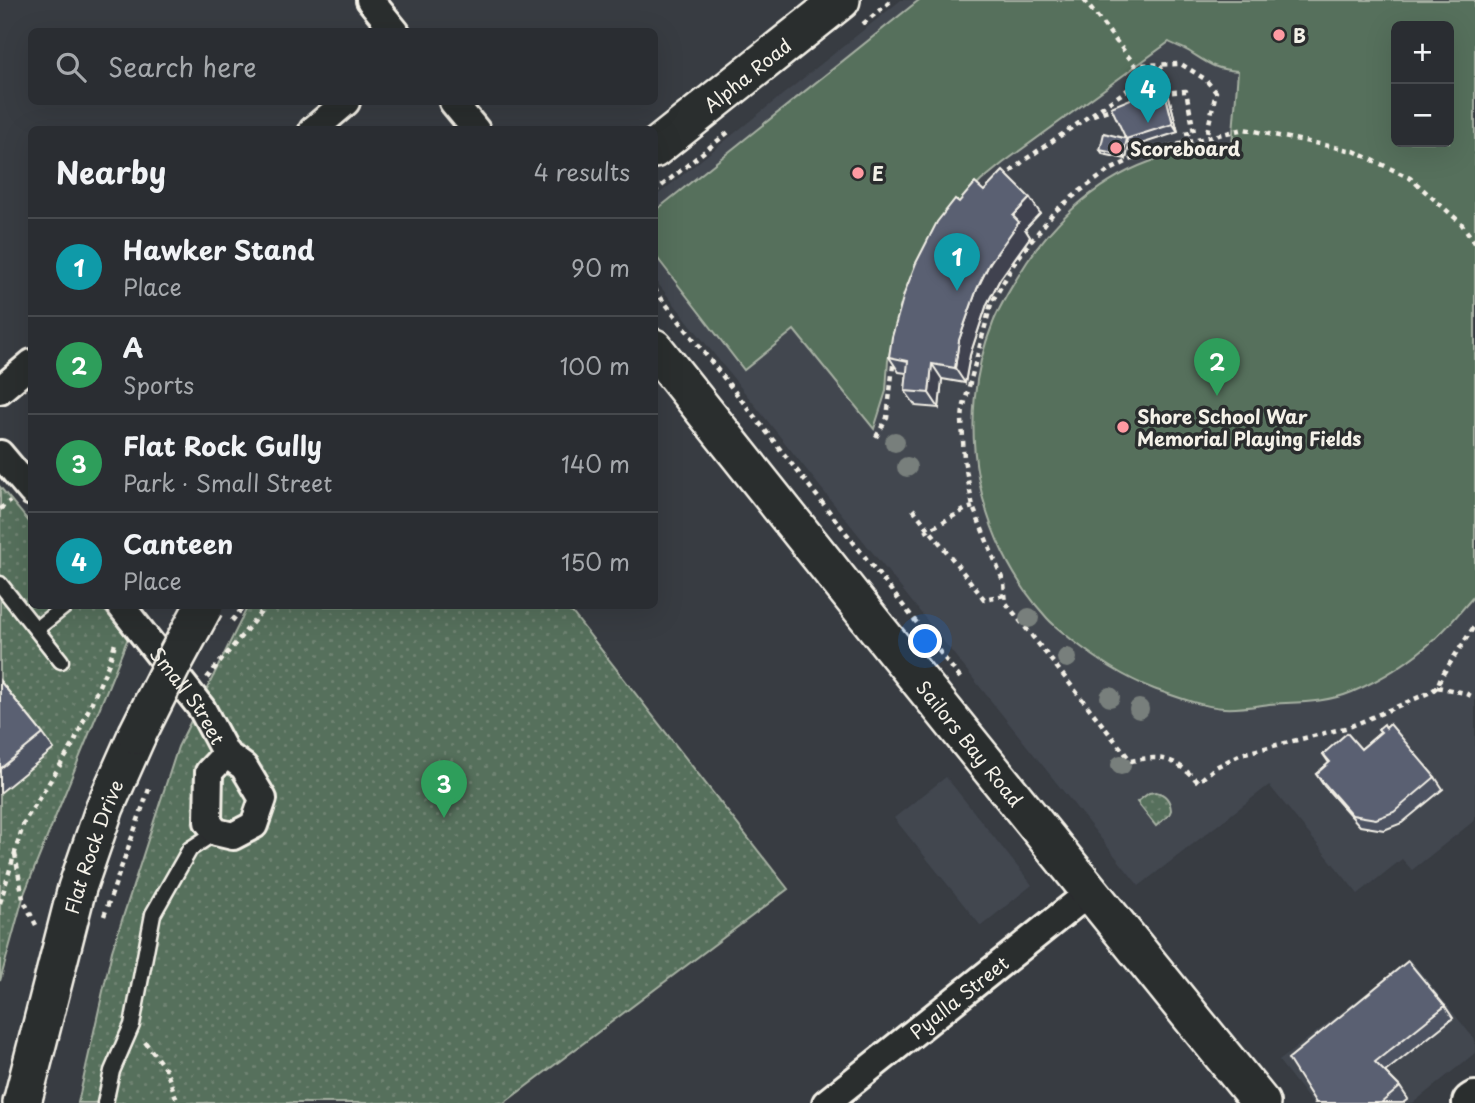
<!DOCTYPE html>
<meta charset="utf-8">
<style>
body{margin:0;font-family:"Playpen Sans",sans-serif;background:#36393e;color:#f1f3f6}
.controls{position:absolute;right:21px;top:21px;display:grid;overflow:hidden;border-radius:10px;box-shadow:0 7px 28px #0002}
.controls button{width:63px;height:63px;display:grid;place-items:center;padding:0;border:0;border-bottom:2px solid #46494d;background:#2a2d32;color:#f1f3f6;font:35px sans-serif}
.you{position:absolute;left:926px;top:642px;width:24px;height:24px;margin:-18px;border:5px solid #fff;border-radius:50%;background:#1a73e8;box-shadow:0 0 0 10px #1a73e833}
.badge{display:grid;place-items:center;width:46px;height:46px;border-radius:50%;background:#ff9aa2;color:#fff;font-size:23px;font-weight:700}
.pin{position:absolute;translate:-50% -58px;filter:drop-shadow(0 2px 4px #0008)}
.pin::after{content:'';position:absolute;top:37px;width:24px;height:21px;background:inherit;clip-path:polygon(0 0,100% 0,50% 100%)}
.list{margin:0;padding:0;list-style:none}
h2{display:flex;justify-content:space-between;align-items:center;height:91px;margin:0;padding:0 28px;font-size:30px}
h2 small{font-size:23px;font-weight:400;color:#a5a8ac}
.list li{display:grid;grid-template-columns:46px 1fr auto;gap:21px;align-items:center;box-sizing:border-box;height:98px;padding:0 28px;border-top:2px solid #46494d}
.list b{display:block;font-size:26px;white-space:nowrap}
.list p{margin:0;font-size:23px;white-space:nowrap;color:#a5a8ac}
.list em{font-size:23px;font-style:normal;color:#a5a8ac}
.icon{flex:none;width:38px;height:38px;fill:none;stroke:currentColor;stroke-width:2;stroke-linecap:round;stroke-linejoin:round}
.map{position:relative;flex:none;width:1475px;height:1103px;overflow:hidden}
.search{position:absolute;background:#2a2d32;box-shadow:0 7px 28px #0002;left:28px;top:28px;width:630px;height:77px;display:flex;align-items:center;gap:18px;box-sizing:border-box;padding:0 24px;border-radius:10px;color:#a5a8ac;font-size:26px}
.panel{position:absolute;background:#2a2d32;box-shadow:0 7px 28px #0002;left:28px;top:126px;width:630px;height:483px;border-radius:10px}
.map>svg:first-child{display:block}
.built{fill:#424750;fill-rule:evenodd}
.grass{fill:#576f5c;stroke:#a6b0a2;stroke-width:2;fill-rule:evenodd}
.park{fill:url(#park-dots);stroke:#a6b0a2;stroke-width:2}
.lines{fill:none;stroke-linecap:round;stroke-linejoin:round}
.lane-casing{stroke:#f4f1e8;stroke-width:19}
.street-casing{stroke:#f4f1e8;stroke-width:32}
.secondary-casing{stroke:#f4f1e8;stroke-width:42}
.primary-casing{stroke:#f4f1e8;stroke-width:44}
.path{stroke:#f4f1e8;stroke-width:4.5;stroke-dasharray:5 5;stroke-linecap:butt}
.lane{stroke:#2a2d2e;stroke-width:14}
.street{stroke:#2a2d2e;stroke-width:26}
.secondary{stroke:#2a2d2e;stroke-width:37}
.primary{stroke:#2a2d2e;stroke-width:38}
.secondary-bridge-casing{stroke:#f4f1e8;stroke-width:42;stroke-linecap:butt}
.secondary-bridge{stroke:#2a2d2e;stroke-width:37}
.tree{fill:#787f7b}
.wall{fill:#4d5362;stroke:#f4f1e8;stroke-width:2}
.shaded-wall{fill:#3f4350;stroke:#f4f1e8;stroke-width:2}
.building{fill:#5a6072;stroke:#f4f1e8;stroke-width:2}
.poi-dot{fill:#ff9aa2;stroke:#2a2d2e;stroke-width:2.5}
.labels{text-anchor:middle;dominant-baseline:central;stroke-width:7;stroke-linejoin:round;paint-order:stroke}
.poi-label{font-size:19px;font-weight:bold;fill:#f4f1e8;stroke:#2a2d2e;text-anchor:start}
.street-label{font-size:19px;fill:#f4f1e8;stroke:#2a2d2e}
</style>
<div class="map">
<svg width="1475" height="1103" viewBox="0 0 1475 1103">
<defs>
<pattern id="park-dots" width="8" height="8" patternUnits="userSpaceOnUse" patternTransform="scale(1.75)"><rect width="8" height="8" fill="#576f5c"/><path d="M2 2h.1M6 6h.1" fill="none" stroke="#708473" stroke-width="1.8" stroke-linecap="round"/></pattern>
</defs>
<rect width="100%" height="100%" fill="#383c42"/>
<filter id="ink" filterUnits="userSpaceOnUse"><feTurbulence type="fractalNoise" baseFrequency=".0143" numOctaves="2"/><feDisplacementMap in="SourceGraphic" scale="14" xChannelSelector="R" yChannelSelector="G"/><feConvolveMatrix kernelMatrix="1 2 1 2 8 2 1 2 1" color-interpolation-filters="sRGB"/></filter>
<g filter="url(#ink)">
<!-- built -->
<path class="built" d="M901,0H1475V820L1412,870L1402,859L1358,894L1269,785L1139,886L655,280V197ZM1396,26H1449V142H1396Z
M946,777L1032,885L981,926L894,818Z
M1410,959L1475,1040V1053L1413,1103H1312L1279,1061Z"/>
<!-- grass -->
<path class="grass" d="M919,0H1475V595C1462,609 1451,624 1437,637C1413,659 1383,679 1352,692C1326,703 1297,702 1269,704C1255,706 1239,709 1224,708C1203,707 1174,696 1154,689C1123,677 1098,660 1072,640C1064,633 1054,626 1047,618C976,540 953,421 993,323C999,307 1008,293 1017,278C1047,227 1092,183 1149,162C1176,152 1204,149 1232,145L1238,71C1214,69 1209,64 1190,52C1184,48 1176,46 1169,42L1003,163L981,181L961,202L894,331L888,361L886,391L874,429L794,330L744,370L655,255V211ZM1396,26H1449V142H1396Z"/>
<!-- park -->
<path class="park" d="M0,487L31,524L32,606H101L128,638L24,894L0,981Z
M248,606H567L788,889L504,1103H78L112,951L178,747Z
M1156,792C1166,794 1170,800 1171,810L1169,815L1156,826L1137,802L1149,793Z"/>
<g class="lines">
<defs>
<path id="lane" d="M0,584L61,661
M36,629L65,606
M105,1103L112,1071L132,1025L153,914L190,849L216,832"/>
<g id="street">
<path d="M370,0L396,32"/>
<path d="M453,102L476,130"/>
<path d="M313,130L346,102"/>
<path d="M0,390L32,363"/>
<path d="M0,454L32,492"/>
<path id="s1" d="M121,606L202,709L226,754L244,767L263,799L254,825L233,836L216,832L208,822L209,772L226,754"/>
<path id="s2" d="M826,1103L1090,892"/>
</g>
<g id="secondary">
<path id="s3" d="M654,149L841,0"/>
<path id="s4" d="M654,348L876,627L1261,1103"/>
<path id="s5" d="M22,1103L77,888L105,807L137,735"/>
</g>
<path id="primary" d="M1472,1103L1475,1101"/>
</defs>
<!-- lane casing -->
<use href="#lane" class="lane-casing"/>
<!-- street casing -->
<use href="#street" class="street-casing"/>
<!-- secondary casing -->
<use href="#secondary" class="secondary-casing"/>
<!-- primary casing -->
<use href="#primary" class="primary-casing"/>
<!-- path -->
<path class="path" d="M1084,0L1135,65L1181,64L1205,79L1216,92L1206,137
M863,24L892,0
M1162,93L1186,91L1194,132L1185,134
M1093,115L1117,107
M1003,178L1026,159L1142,80L1167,64
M654,192L731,130
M1475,243L1461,223L1410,178L1354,151L1244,129L1167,147L1136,157L1108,171L1080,191L1054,212L1015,262L991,304L963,409L962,420L964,459L973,507L1004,583L1006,603L1131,761C1163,754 1176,759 1198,782L1216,767L1241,754L1349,727L1431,692L1437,687L1441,677L1475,625
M654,289L961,679
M876,437L887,418L894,357
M0,509L10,501
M913,509L984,599L1005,595
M925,532L966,509L973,507
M232,621L244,606
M207,678L266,606
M1437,687L1465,693L1475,698
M15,854L23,899L36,925
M0,903L24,822L73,745L109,663L116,640
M104,916L149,789
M145,1042L166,1070L178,1103"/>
<!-- lane -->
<use href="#lane" class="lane"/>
<!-- street -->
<use href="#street" class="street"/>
<!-- secondary -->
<use href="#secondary" class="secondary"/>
<!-- primary -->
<use href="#primary" class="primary"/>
<defs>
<path id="secondary-bridge" d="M137,735L172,665L204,606"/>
</defs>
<!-- secondary-bridge casing -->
<use href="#secondary-bridge" class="secondary-bridge-casing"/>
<!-- secondary-bridge -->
<use href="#secondary-bridge" class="secondary-bridge"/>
</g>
<!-- trees -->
<g class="tree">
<circle cx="895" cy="442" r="10"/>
<circle cx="907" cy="467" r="10"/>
<circle cx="1029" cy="618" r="10"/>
<circle cx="1067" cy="658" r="10"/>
<circle cx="1110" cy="697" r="10"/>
<circle cx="1139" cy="709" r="10"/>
<circle cx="1121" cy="765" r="10"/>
</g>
<!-- wall -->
<path class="wall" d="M1164,89L1169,97L1178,132L1132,147L1129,144L1126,159L1103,154L1100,150L1126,139Z
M984,191L1040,213L1025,229L1030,237L1000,279L987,304L970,355L965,383L942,379L939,408L916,406L905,391L907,373L899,372L889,357L959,202Z
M0,681L43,734L54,749L0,793Z
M1378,729L1435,777L1443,789L1402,823L1384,830L1360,826L1324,786L1316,774L1329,763L1323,754L1361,749L1381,732Z
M1445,1006L1453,1018L1385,1072L1400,1087L1408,1099L1403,1103H1316Z"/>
<!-- shaded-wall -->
<path class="shaded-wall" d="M1164,89L1169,97L1178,132L1173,124Z
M1126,140L1129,144L1126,159L1123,155Z
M1030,198L1040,213L1025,229L1030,237L1000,279L987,304L970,355L965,383L955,368L959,340L977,289L1013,216Z
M932,364L942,379L939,408L929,393Z"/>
<!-- building -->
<path class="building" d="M1164,89L1173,124L1126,139L1111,107L1138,96Z
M1104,133L1127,139L1123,155L1100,150Z
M1003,171L1030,198L1013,216L1019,222L989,264L977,289L959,340L955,368L932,364L929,393L905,391L908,361L889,357L892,337L904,294L916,263L937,222L955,199L959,202L975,183L984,191Z
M0,681L43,734L0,769Z
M1384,724L1386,728L1390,724L1435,777L1394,812L1376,819L1352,815L1316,774L1330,762L1323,754L1347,733L1361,749L1381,732L1378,729Z
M1408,961L1445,1006L1375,1062L1400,1087L1381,1103H1316L1288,1059Z"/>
</g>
<!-- markers -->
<g class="poi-dot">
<circle cx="1279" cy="35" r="7"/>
<circle cx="1116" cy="148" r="7"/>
<circle cx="858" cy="173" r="7"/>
<circle cx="1123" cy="427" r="7"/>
</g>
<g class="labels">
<!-- poi labels -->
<g class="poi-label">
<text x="1293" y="35">B</text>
<text x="1130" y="148">Scoreboard</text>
<text x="872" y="173">E</text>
<text x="1137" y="416">Shore School War<tspan x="1137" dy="22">Memorial Playing Fields</tspan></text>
</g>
<!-- street labels -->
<g class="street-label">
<text stroke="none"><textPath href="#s3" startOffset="119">Alpha Road</textPath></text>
<text stroke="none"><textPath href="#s1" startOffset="112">Small Street</textPath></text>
<text stroke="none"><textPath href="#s4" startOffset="506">Sailors Bay Road</textPath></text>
<text stroke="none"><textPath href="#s5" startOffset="266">Flat Rock Drive</textPath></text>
<text stroke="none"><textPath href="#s2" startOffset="170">Pyalla Street</textPath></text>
</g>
</g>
</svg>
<div class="controls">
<button>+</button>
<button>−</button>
</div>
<div class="you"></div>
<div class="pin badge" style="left:957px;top:291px;background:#0f9aa8">1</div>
<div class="pin badge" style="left:1217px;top:396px;background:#2e9e5b">2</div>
<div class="pin badge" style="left:444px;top:818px;background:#2e9e5b">3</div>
<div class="pin badge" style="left:1148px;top:123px;background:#0f9aa8">4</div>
<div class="search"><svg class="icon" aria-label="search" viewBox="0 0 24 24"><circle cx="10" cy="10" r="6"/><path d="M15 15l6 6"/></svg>Search here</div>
<section class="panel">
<h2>Nearby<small>4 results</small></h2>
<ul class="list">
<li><span class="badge" style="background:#0f9aa8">1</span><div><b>Hawker Stand</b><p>Place</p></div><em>90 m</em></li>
<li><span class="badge" style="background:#2e9e5b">2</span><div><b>A</b><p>Sports</p></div><em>100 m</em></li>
<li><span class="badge" style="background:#2e9e5b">3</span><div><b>Flat Rock Gully</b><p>Park · Small Street</p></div><em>140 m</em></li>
<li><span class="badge" style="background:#0f9aa8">4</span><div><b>Canteen</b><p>Place</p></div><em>150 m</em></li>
</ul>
</section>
</div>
